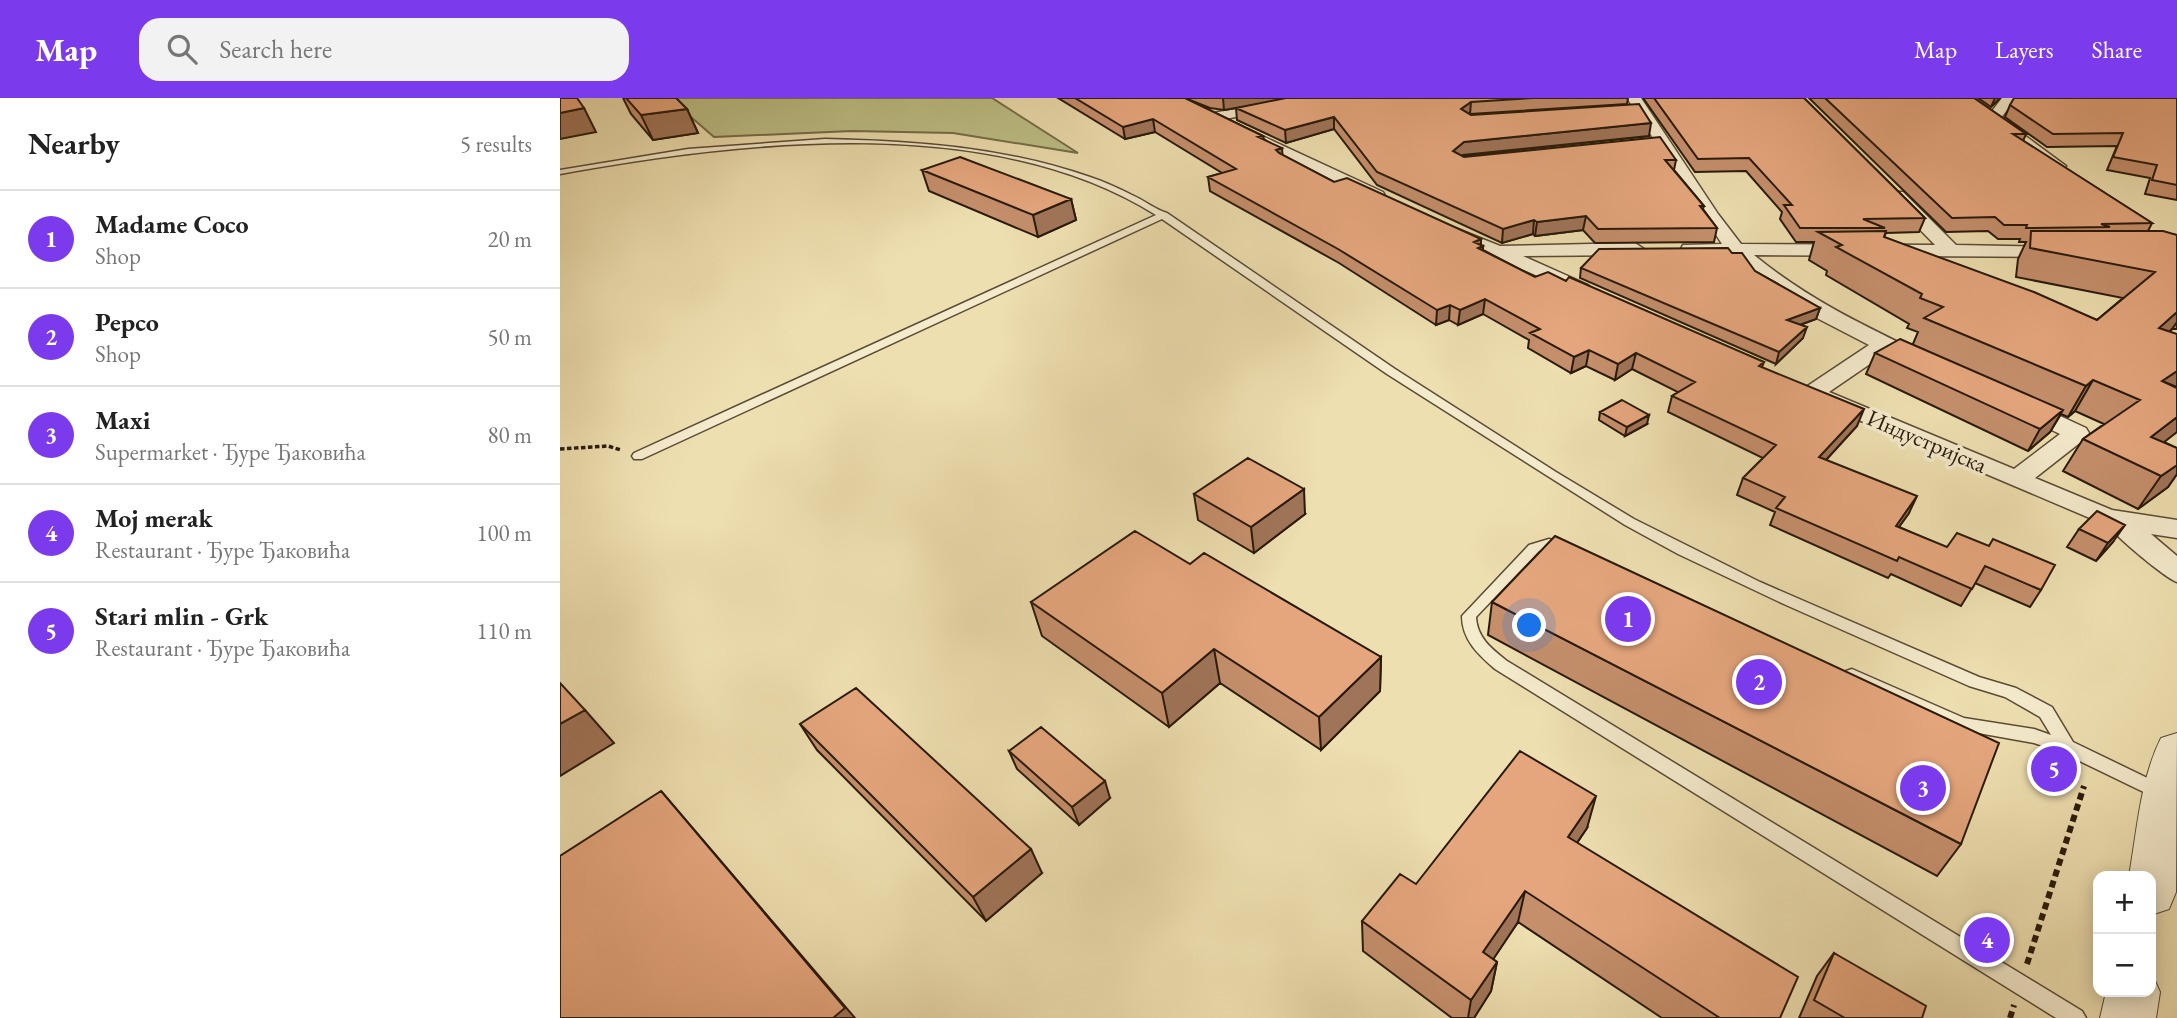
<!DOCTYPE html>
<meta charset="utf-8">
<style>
body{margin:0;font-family:"EB Garamond",serif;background:#f2f2f2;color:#222}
.controls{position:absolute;right:21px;bottom:21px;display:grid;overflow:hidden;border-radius:14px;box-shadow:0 4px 18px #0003}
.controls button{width:63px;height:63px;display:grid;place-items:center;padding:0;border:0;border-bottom:2px solid #e0e0e0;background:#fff;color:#222;font:35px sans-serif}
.you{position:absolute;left:970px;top:528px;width:24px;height:24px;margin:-18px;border:5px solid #fff;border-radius:50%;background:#1a73e8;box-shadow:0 0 0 10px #1a73e833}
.badge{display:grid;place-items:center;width:46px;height:46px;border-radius:50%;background:#7c3aed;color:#fff;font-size:23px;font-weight:700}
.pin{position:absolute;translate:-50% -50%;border:4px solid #fff;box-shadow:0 2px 7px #0006}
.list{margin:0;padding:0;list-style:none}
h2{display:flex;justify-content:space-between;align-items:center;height:91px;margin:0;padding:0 28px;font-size:30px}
h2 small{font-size:23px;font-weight:400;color:#767676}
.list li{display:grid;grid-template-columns:46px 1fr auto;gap:21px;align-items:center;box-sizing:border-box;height:98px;padding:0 28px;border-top:2px solid #e0e0e0}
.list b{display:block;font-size:26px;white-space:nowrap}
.list p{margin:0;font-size:23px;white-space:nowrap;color:#767676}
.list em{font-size:23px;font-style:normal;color:#767676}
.icon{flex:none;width:38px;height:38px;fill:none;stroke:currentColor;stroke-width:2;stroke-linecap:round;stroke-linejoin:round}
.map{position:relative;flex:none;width:1617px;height:920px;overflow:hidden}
header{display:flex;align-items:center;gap:42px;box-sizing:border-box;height:98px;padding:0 35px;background:#7c3aed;color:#fff}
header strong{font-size:33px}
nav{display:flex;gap:38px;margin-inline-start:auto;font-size:24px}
.search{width:490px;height:63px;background:#f2f2f2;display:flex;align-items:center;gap:18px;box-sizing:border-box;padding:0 24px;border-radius:21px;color:#767676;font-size:26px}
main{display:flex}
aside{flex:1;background:#fff}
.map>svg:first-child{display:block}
.green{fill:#bec087;stroke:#746d48;stroke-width:2}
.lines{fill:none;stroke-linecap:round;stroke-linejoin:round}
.service-casing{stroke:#5a4b34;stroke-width:3}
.minor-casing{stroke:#5a4b34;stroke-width:3}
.tertiary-casing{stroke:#5a4b34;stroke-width:2}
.path-far1{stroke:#291a0a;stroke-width:3.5;stroke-dasharray:4.5 2.5;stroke-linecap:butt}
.path{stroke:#291a0a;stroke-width:6;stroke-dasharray:7 4.5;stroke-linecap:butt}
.service{fill:#f4eacc;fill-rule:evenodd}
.minor{fill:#f4eacc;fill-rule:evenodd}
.tertiary{fill:#f4eacc;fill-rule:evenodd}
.wall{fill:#c58f6c;stroke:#291a0a;stroke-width:2}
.shaded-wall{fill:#a07458;stroke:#291a0a;stroke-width:2}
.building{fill:#e5a67d;stroke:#291a0a;stroke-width:2}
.labels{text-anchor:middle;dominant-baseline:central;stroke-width:7;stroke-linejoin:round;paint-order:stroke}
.far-street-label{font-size:23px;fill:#291a0a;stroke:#f4eacc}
</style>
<header>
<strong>Map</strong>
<div class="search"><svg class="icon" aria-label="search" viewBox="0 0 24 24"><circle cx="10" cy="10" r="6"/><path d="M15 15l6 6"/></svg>Search here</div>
<nav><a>Map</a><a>Layers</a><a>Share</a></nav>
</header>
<main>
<aside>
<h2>Nearby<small>5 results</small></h2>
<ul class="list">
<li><span class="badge">1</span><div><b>Madame Coco</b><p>Shop</p></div><em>20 m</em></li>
<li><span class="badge">2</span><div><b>Pepco</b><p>Shop</p></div><em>50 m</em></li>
<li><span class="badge">3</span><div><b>Maxi</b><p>Supermarket · Ђуре Ђаковића</p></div><em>80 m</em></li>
<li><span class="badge">4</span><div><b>Moj merak</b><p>Restaurant · Ђуре Ђаковића</p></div><em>100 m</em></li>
<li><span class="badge">5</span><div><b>Stari mlin - Grk</b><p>Restaurant · Ђуре Ђаковића</p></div><em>110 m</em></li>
</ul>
</aside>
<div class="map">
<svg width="1617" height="920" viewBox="0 0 1617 920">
<rect width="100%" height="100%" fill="#eedfb0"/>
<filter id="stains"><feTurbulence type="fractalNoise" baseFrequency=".00286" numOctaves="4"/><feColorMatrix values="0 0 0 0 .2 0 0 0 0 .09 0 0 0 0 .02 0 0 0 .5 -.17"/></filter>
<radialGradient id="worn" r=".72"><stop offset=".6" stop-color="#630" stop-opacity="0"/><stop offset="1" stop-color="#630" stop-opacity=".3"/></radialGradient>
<!-- green -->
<path class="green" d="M109,0H432L518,55L393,35L292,33L154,39Z"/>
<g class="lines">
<defs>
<path id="service" d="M265,41C355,43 444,49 530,79C545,84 560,91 574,98C585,103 596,112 607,115L835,271L996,374L1074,421L1200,484L1419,579L1456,590L1492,609L1513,644L1608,690L1611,695L1608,700L1602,703L1596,700L1501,654L1474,645L1396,631L1286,581L1284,577L1286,573L1292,571L1404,620L1474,631L1491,637L1480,619L1445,599L1409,588L1226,507L1118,456L1065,427L827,276L602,121L82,361H74L72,358L74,355L596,117C430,13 183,43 0,76V72L128,51Z
M989,441L1010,447L1012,450L1005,455L989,451L979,453L916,519C917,540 932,551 947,563L1522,913L1526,920H1496L935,571C919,557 902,542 902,518L969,447Z"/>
<path id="minor" d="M726,0H745L729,9L654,23L647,19L654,15Z
M1067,0H1081L1158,116L1181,146L1375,147L1331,102L1329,98L1331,94H1343L1396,147L1506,149L1508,153L1506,157L1499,159L1194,157C1249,202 1305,228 1369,259L1372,264L1361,271L1326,255L1269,294L1454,371L1500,336L1454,314L1450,309L1454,304H1470L1526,330L1529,335L1526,340L1475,380L1552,412L1617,422V440L1591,436L1617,458V484C1607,481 1552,436 1551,429L1261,306L1258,300L1246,299L1243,294L1246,289L1309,247L1251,217L1218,196L1172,157L1123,155L1121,151L1123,147L1162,146Z
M1397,0H1413L1432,13L1442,0H1456L1441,20L1506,68L1504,71H1492Z
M687,31L823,94L825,98L817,103L811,102L682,38V32Z
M885,126L940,148L1075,145L1084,151L1075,157L963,158L1028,187L1031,191L1028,195L1021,197L879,135L876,131L879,127Z"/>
<path id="tertiary" d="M1617,635L1616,794L1609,811L1591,817V778H1569C1577,733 1580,682 1601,640Z
M1591,874L1600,894L1596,920H1540L1546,894H1591Z"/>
</defs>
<!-- service casing -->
<use href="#service" class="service-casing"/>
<!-- minor casing -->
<use href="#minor" class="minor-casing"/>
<!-- tertiary casing -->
<use href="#tertiary" class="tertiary-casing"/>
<!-- path-far1 -->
<path class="path-far1" d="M0,351L48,348L61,352"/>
<!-- path -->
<path class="path" d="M1467,866L1524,688
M1450,920L1454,907"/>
<!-- service -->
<use href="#service" class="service"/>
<!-- minor -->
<use href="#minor" class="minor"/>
<!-- tertiary -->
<use href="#tertiary" class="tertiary"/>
</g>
<!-- wall -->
<path class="wall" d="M63,0H116L127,11L138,35L93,42L71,16Z
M498,0H625L703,38L704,41L722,57L774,84L921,147L923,148V152L975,179L1006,183L1204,264L1202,269L1297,328L1266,362L1349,415L1339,429L1481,492L1470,509L1415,485L1401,508L1331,476L1328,480L1210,427L1215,414L1177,397L1183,380L1203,360L1108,314L1112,298L1118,294L1072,271L1055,282L1026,268L1011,275L968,250L969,242L923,216L898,227L889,222L876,227L779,165L650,93L648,79L662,75L595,34L565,41Z
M625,0H1068L1067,6L910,16L1089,38L902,58L904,59L1116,62L1114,72L1144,108L1143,111L1157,130L1154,144L1035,145L1023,132L975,138L973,136L942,145L817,87L774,31L726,45L677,22L676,10L664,12L650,10Z
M1083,0H1244L1365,120L1359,134L1326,135L1324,139L1537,222L1563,200L1456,179L1458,161L1466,144H1459L1460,141H1438L1428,133L1386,134L1249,0H1414L1466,36L1463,43L1592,125L1588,133L1617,137V231H1612L1610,234L1604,344L1617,350V376L1608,389L1578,411L1503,373L1523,341L1544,326L1515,313L1508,319L1501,316L1490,334L1468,353L1306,276L1315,255L1353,246L1358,234L1347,230L1349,226L1266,177L1267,173L1249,162L1254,144H1236L1220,121L1222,114L1186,73L1135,74Z
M1418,0H1440L1431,9Z
M1617,0V102L1585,96L1590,80L1547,72L1557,48L1487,49L1445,19L1450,7Z
M362,72L511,101L516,122L478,139L369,93Z
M1172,155L1195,173L1260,210L1256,221L1240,227L1243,240L1216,266L1020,180L1021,170Z
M1040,314L1087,326L1065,338L1039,322Z
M634,396L745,416L694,455L638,422Z
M1519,431L1553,444L1536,463L1507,449Z
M630,466L821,559L820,593L761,652L660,585L609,629L482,538L471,504Z
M932,504L1401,746L1377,778L928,537Z
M240,626L482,775L426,823L257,652Z
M449,653L550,700L519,727L457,671Z
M1027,730L1017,745L1220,920H1102L958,824L933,861L937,864L931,893L914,920H892L803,853L802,823L856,786Z
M1274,855L1362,920H1239L1257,878Z"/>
<!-- shaded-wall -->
<path class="shaded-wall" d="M663,0H736L664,12Z
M1435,0H1440L1431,9Z
M911,4L910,16L901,11Z
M24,10L36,34L0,41V15Z
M127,11L138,35L93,42L81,17Z
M774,19V31L726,45L725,32Z
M593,21L595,34L565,41L563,29Z
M1091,25L1089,38L903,57L893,66V53L904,44Z
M722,50L723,63L716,52Z
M511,101L516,122L478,139L473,117Z
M1026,118L1023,132L975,138L977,124Z
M974,122L973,136L942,145L943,131Z
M921,141V149L923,148L922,162L914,144Z
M925,201L923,216L898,227L900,212Z
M890,207L889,222L876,227L877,212Z
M1260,210L1256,221L1223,233L1227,222Z
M1617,214V224L1612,231L1580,260L1599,230Z
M1247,229L1243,240L1216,266L1219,254Z
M1029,252L1026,268L1011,275L1014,259Z
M1076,255L1072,271L1055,282L1058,266Z
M1617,273V289L1602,283Z
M1533,282L1515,313L1508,319L1526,288Z
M1304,311L1297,328L1253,376L1259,359Z
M1503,312L1490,334L1468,353L1480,331Z
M1089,317L1087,326L1065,338L1067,329Z
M1617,319V334L1576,366L1591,339Z
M1617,367V376L1608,389L1578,411L1601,378Z
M744,391L745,416L694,455L691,429Z
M1357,398L1349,415L1328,444L1336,428Z
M1565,427L1553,444L1536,463L1548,445Z
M654,551L660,585L609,629L602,595Z
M821,559L820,593L761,652L759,619Z
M25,612L54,645L0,678V626Z
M545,683L550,700L519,727L512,709Z
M101,693L295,920H273Z
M1036,698L1027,730L999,771L1008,739Z
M471,751L482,775L426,823L413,799Z
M965,793L958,824L918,884L923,854Z
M937,864L931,893L914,920H908L911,902Z"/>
<!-- building -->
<path class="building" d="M0,0H17L24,10L0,15Z
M66,0H116L127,11L81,17Z
M515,0H625L703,38L698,39L722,50L716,52L719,55L774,84L787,80L921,141L914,144L923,148L918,150L975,179L988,174L1006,183L1009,179L1204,264L1199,268L1304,311L1259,359L1357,398L1336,428L1387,449L1397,435L1429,448L1433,441L1495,467L1481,492L1425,468L1412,491L1339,459L1337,463L1216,410L1225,399L1183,380L1216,347L1112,298L1135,284L1076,255L1058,266L1029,252L1014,259L970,235L980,231L925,201L900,212L890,207L877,212L778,151L648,79L676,71L593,21L563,29Z
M726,0H973L911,4L901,11L911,17L1079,6L1091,25L904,44L893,53L904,59L1100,39L1116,62H1105L1144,108H1140L1157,130L1038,131L1026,118L977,124L974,122L943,131L817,74L774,19L725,32L676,10Z
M1094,0H1244L1365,120L1303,121L1325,130H1240L1224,107H1232L1189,60L1138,61Z
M1265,0H1414L1466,36H1453L1592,125L1541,126L1550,129L1466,130L1467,127H1444L1435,119L1392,120Z
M1454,0H1617V87L1592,82L1597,67L1553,59L1563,35L1493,36L1450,7Z
M400,59L511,101L473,117L362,72Z
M1326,133L1324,139L1474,194L1537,222L1595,174L1470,150L1471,133H1603L1617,137V214L1599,230L1617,236V273L1602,283L1617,290V319L1591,339L1617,350V367L1601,378L1523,341L1580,302L1533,282L1526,288L1364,220L1383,209L1360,200L1362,196L1276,149L1282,147L1258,134Z
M1168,150L1172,155H1182L1195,173L1260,210L1227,222L1247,229L1219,254L1021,170L1039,151Z
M1340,241L1503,312L1480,331L1315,255Z
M1062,302L1089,317L1067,329L1040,314Z
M688,360L744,391L691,429L634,396Z
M1537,413L1565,427L1548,445L1519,431Z
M575,433L630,466L644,455L821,559L759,619L654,551L602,595L471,504Z
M995,438L1439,645L1401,746L932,504Z
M0,585L25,612L0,626Z
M296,590L471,751L413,799L240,626Z
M481,629L545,683L512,709L449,653Z
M960,653L1036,698L1008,739L1238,879L1220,920H1160L965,793L923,854L937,864L911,902L802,823L840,776L856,786Z
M101,693L285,910L273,920H0V758Z
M1274,855L1366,908L1362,920H1285L1254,902Z"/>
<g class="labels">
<!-- far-street labels -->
<g class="far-street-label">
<text transform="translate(1367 343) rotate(23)">Индустријска</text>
</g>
</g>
<rect width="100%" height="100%" filter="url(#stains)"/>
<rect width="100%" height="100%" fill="url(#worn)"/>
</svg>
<div class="controls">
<button>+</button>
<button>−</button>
</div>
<div class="you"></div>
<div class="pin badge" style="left:1068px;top:521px">1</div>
<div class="pin badge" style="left:1199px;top:584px">2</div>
<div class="pin badge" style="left:1363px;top:690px">3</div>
<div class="pin badge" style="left:1427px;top:842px">4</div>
<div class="pin badge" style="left:1494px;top:671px">5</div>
</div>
</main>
